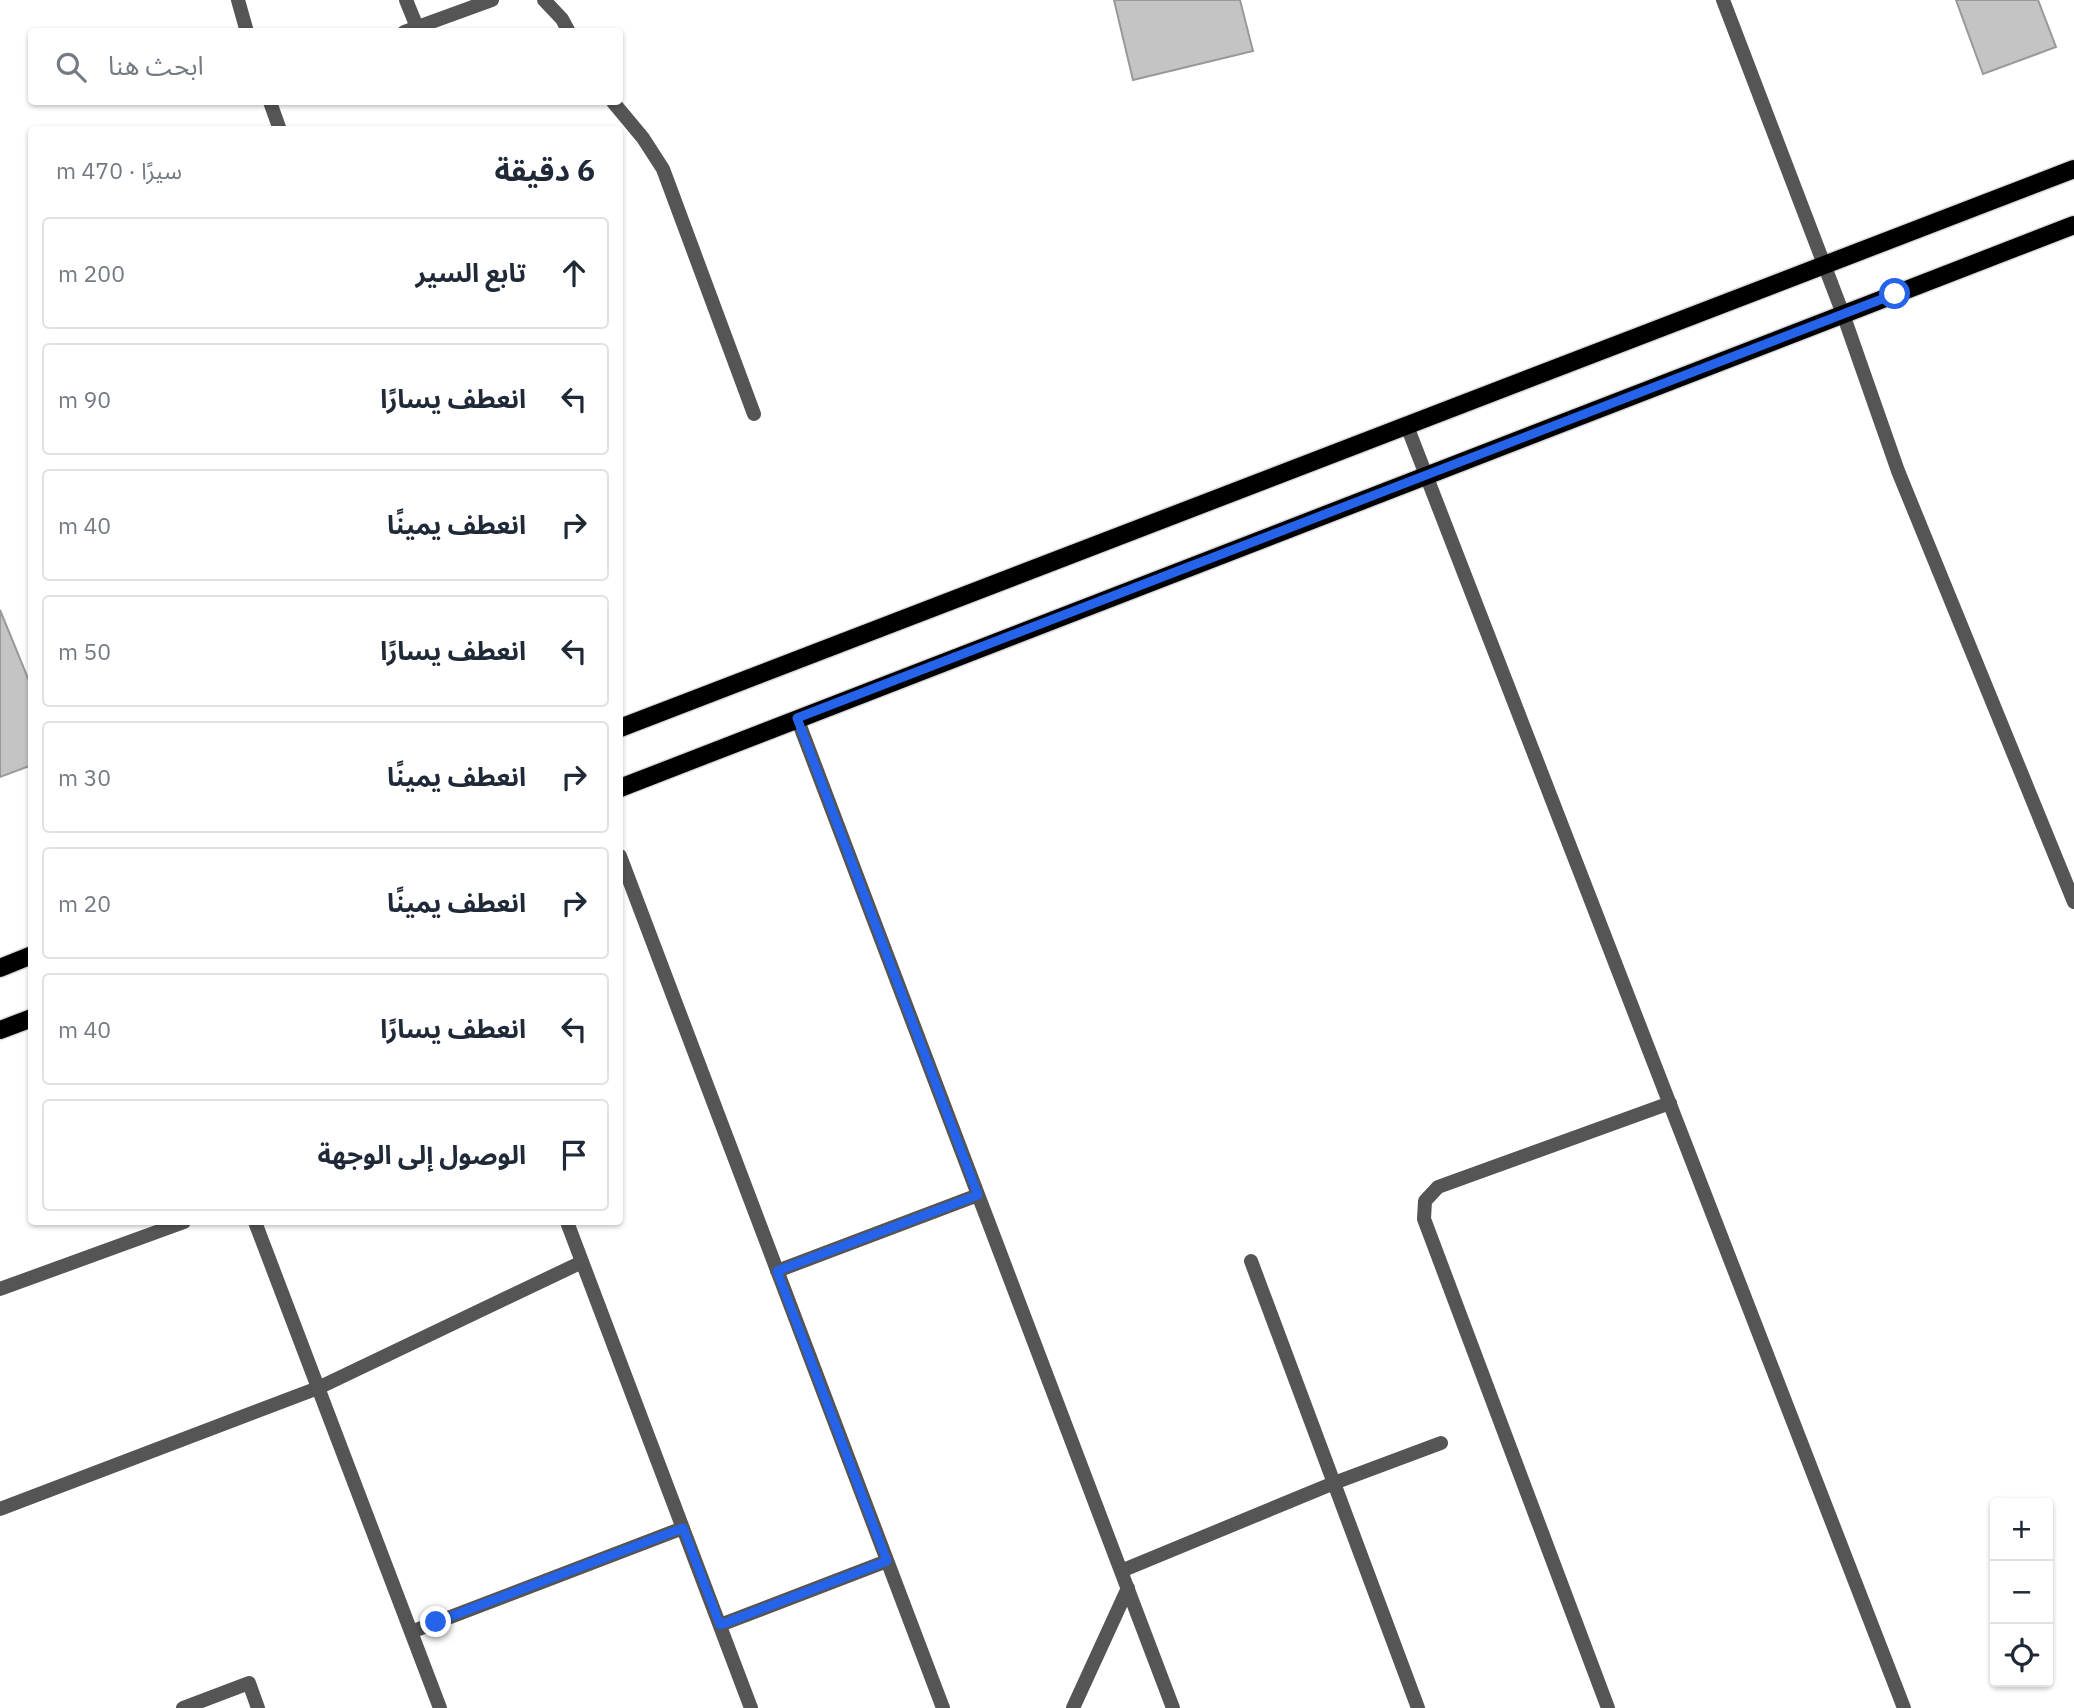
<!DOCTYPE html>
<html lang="ar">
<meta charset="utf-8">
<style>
body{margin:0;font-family:"IBM Plex Sans","Noto Sans Arabic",sans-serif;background:#f6f6f7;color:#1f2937;direction:rtl}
.controls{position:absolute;right:21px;bottom:21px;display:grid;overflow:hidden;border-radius:7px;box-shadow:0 2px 5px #0004}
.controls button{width:63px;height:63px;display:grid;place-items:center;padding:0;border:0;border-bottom:2px solid #e0e1e3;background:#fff;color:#1f2937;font:35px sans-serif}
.stop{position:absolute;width:21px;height:21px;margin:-16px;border:5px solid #2563eb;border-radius:50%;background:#fff}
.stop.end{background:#2563eb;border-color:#fff;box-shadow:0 2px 7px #0008}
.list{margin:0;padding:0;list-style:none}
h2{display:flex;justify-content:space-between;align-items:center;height:91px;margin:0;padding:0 28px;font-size:30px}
h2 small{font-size:23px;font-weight:400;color:#747a83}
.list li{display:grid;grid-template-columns:46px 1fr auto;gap:21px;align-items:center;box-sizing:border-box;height:112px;margin:0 14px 14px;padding:0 14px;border:2px solid #e0e1e3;border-radius:7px}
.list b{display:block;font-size:26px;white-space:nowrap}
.list em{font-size:23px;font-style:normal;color:#747a83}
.icon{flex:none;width:38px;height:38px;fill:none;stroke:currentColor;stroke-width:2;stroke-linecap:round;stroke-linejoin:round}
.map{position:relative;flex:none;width:2074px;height:1708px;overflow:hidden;direction:ltr}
.search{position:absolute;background:#fff;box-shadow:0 2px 5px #0004;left:28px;top:28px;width:595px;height:77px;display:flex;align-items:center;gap:18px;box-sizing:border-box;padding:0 24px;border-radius:7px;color:#747a83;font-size:26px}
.panel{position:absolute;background:#fff;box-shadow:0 2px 5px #0004;left:28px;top:126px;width:595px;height:1099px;border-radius:7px;direction:rtl}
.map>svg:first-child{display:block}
.building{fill:#c4c4c4;stroke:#999;stroke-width:2}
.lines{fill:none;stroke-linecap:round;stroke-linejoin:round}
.primary-casing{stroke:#dbdbdb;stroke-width:21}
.lane{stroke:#555;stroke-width:14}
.street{stroke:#555;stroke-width:14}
.primary{stroke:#000;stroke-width:18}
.route{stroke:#2563eb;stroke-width:9}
</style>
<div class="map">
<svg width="2074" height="1708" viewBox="0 0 2074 1708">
<rect width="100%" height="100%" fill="#fff"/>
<!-- building -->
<path class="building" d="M1114,0H1240L1253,51L1133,80Z
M1956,0H2038L2056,47L1983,74Z
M0,610L32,688V765L0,777Z"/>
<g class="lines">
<defs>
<path id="primary" d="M620,728L2074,169
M620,788L2074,225
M0,968L32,955
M0,1030L32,1018"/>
</defs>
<!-- primary casing -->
<use href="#primary" class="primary-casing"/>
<!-- lane -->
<path class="lane" d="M238,0L247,32
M406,0L417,27
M544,0L562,19L569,32
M1723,0L1843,314L1898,471L2074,902
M404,32L492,0
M270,102L280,130
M613,102L643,138L663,169L754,414"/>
<!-- street -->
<path class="street" d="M1407,426L1904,1708
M797,718L1173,1708
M620,856L943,1708
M255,1222L440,1708
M567,1222L751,1708
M1251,1261L1418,1708
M777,1271L978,1195
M0,1289L184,1222
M0,1509L318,1388L582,1262
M1121,1571L1334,1483L1441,1443
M720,1625L887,1561
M411,1632L683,1528
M183,1708L249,1683L258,1708
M1073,1708L1128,1588
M1608,1708L1424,1219L1425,1201L1438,1187L1670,1103"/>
<!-- primary -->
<use href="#primary" class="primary"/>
</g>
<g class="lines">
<!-- route -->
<path class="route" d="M436,1622L683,1528L720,1625L887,1561L777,1271L978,1195L797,718L1895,294"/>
</g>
</svg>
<div class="controls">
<button>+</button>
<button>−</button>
<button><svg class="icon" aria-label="locate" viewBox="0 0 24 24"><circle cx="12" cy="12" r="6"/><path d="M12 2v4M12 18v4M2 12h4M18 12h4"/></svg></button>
</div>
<div class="stop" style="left:1895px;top:294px"></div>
<div class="stop end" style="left:436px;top:1622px"></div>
<div class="search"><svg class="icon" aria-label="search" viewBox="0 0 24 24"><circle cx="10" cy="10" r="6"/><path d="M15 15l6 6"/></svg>ابحث هنا</div>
<section class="panel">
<h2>6 دقيقة<small>سيرًا · 470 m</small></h2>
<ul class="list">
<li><svg class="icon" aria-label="ahead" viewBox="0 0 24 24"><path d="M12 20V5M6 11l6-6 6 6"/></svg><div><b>تابع السير</b></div><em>200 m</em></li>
<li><svg class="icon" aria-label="left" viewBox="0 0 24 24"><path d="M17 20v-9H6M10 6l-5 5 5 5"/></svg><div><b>انعطف يسارًا</b></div><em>90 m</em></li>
<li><svg class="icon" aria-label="right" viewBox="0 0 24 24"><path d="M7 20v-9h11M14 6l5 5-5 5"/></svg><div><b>انعطف يمينًا</b></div><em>40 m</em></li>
<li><svg class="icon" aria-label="left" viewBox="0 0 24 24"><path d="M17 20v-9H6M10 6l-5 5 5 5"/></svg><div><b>انعطف يسارًا</b></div><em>50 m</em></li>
<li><svg class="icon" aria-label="right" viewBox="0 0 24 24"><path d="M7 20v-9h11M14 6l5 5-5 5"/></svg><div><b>انعطف يمينًا</b></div><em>30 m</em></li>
<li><svg class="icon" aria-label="right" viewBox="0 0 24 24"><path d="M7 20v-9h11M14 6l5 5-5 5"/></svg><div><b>انعطف يمينًا</b></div><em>20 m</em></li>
<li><svg class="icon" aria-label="left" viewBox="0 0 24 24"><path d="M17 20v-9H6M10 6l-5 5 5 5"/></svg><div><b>انعطف يسارًا</b></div><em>40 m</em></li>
<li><svg class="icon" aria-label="arrive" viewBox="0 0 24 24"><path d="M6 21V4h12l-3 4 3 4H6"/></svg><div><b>الوصول إلى الوجهة</b></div></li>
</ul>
</section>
</div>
